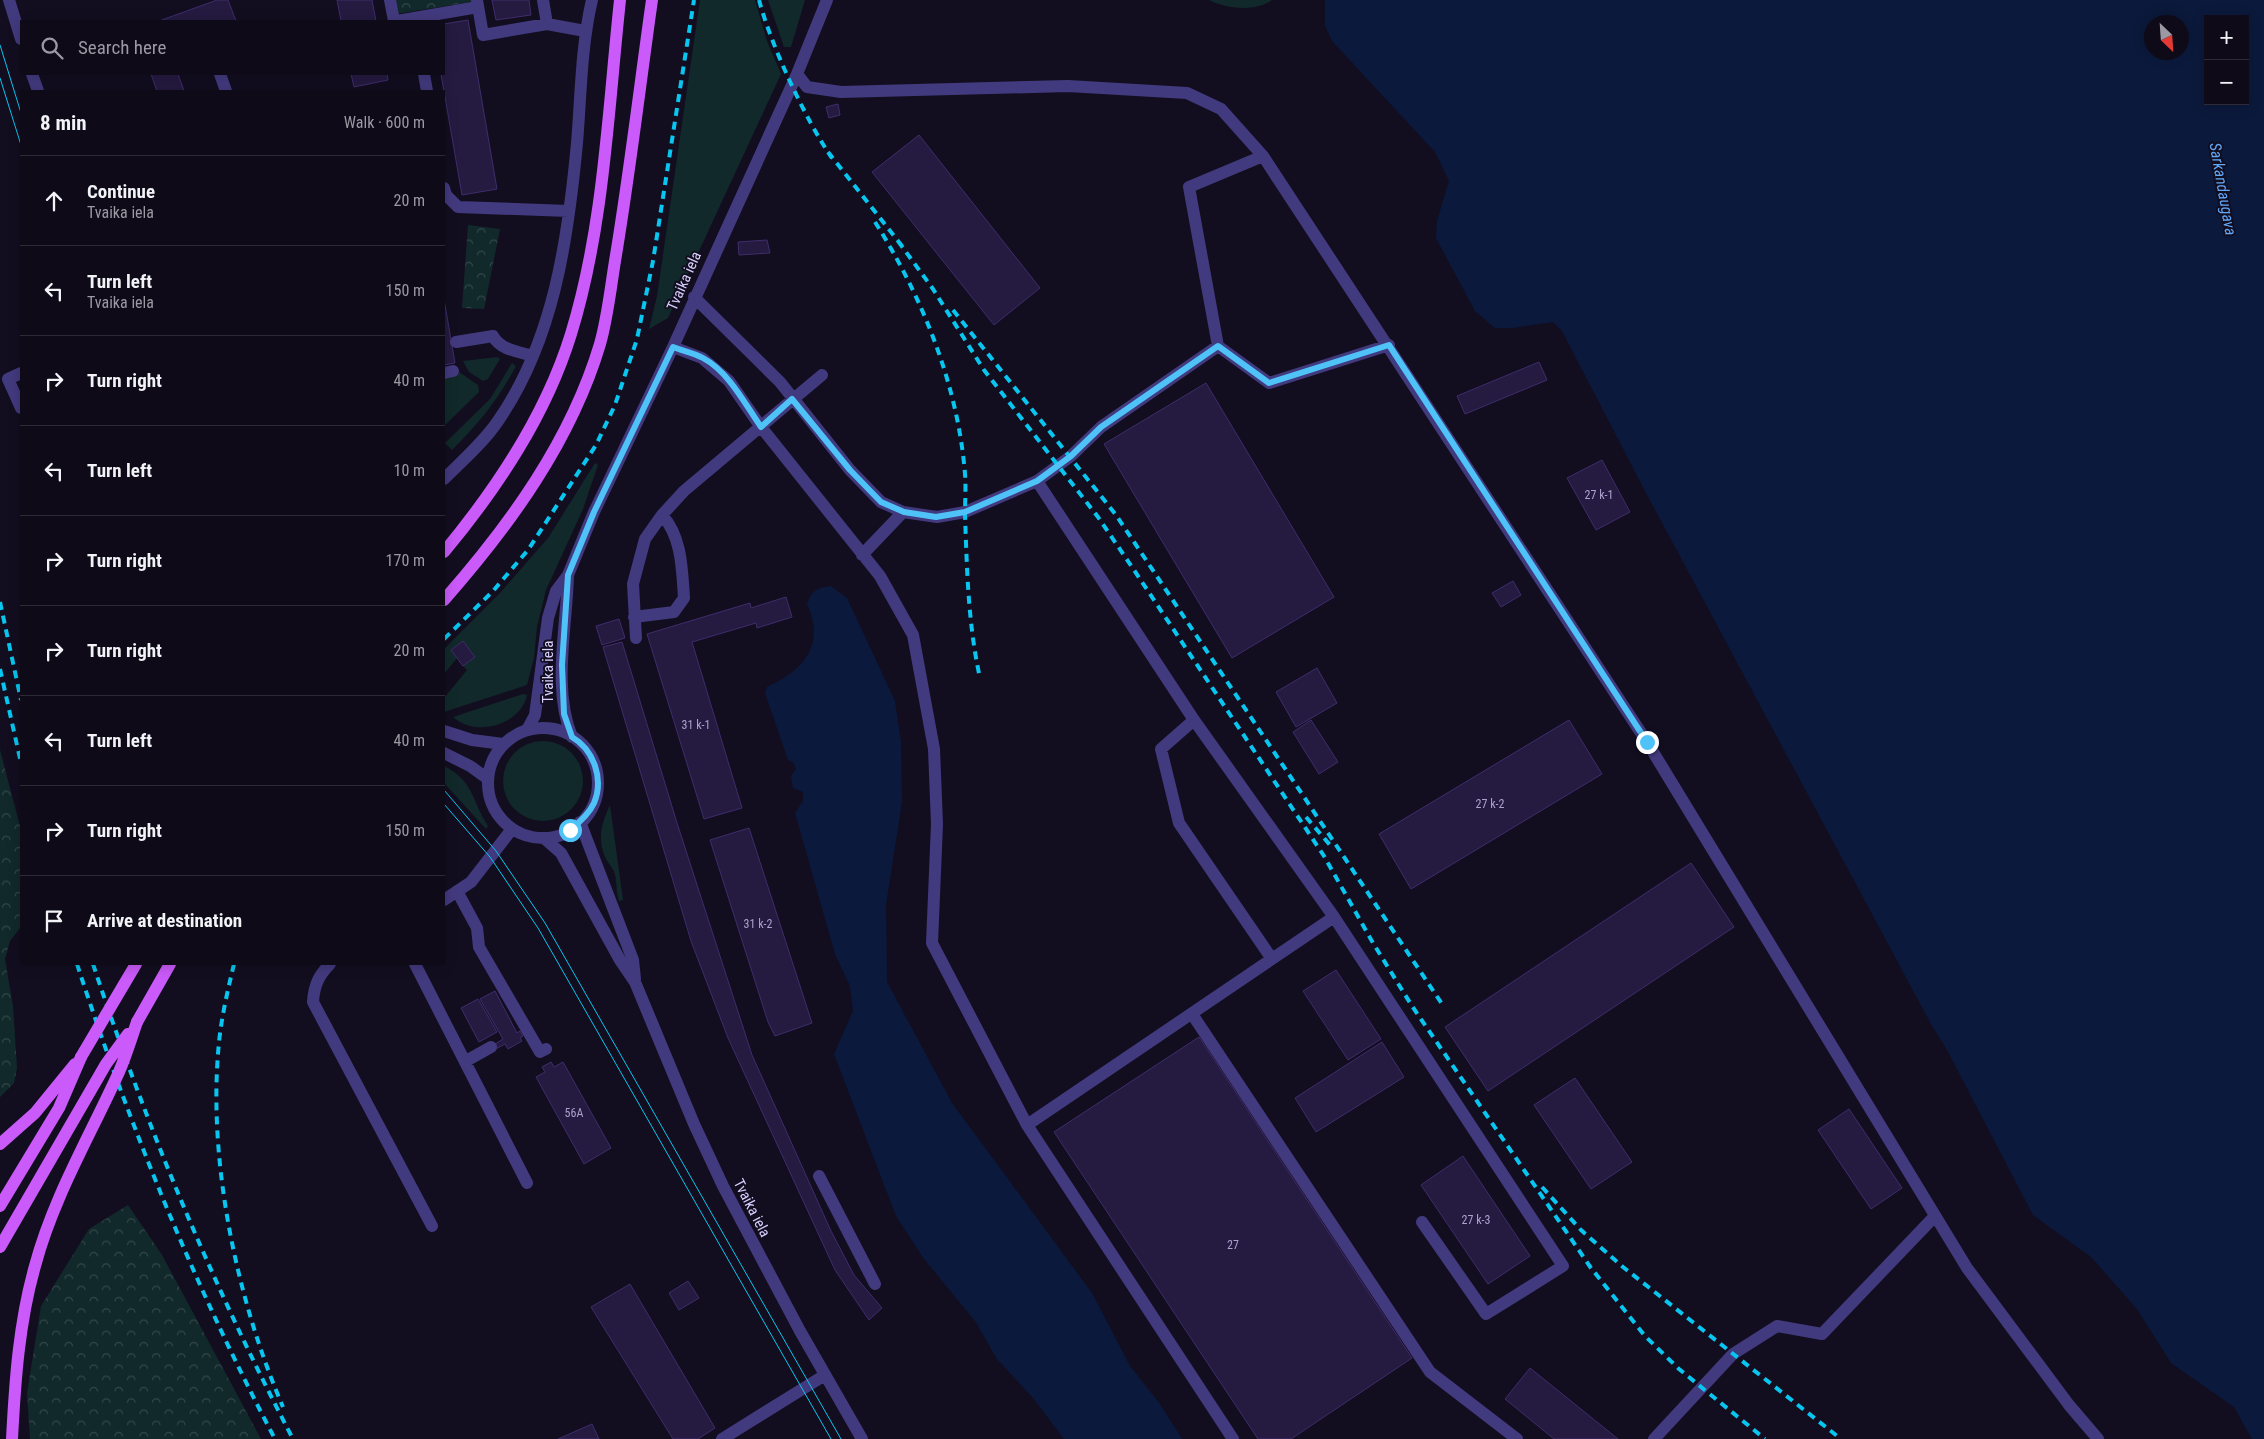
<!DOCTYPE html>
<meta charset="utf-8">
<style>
body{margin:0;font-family:"Roboto Condensed",sans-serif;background:#171321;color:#f1f3f6}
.controls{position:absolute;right:15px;top:15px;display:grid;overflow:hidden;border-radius:0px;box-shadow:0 2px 12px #0003}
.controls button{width:45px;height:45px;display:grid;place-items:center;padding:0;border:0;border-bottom:1px solid #2e2b37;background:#0e0a18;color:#f1f3f6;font:25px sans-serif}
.compass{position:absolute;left:2144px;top:15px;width:45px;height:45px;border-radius:50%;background:#0e0a18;box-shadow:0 2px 12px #0003;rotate:155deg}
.stop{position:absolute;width:15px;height:15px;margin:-11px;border:4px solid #4fc3f7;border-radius:50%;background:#fff}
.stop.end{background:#4fc3f7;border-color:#fff;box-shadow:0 1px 5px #0008}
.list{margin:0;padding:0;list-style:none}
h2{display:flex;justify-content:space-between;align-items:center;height:65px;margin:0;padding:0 20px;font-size:21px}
h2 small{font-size:16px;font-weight:400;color:#9b9aa2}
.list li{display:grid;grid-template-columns:32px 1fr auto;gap:15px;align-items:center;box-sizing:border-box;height:90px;padding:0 20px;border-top:1px solid #2e2b37}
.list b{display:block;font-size:19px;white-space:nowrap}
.list p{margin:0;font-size:16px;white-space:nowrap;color:#9b9aa2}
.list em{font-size:16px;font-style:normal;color:#9b9aa2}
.icon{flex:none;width:28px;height:28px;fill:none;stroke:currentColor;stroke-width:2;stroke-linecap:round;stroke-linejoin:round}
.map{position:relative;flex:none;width:2264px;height:1439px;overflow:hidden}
.search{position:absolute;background:#0e0a18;box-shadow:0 2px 12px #0003;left:20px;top:20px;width:425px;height:55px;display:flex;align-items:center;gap:12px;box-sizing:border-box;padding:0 18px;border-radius:0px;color:#9b9aa2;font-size:19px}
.panel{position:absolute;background:#0e0a18;box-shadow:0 2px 12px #0003;left:20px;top:90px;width:425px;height:875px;border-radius:0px}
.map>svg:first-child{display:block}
.grass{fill:#11292a}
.forest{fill:url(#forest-crowns)}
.water{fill:#0b193c;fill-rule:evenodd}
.building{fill:#251a40;stroke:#3f2d6c}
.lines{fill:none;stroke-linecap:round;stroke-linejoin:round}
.minor{stroke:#423a7e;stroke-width:12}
.major{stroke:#ca5af9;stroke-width:12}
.tram{stroke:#08c6ef;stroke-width:1}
.rail{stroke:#08c6ef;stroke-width:4;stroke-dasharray:8 6;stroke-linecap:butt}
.major-bridge{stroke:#ca5af9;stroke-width:12}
.route{stroke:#4fc3f7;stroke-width:6}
.labels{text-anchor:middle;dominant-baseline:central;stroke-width:4;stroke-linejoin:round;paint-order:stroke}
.number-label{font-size:12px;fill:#aba2ce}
.street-label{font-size:15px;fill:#d8cffd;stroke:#120e20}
.water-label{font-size:16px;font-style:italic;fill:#60a6f9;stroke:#120e20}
</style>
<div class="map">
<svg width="2264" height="1439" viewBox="0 0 2264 1439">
<defs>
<pattern id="forest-crowns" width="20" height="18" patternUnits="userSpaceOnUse" patternTransform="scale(1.25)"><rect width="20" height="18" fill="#11292a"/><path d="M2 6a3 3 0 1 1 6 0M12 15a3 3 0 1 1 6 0" fill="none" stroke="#33474a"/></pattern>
</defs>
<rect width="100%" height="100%" fill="#120e20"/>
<!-- grass -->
<path class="grass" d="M700,0H755L767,41L781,74L668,318L649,329L657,296Z
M768,0H805L791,47H784Z
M1209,0H1272C1256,12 1226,9 1209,0Z
M497,357L500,359L488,379L483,381L469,372L463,361Z
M512,363L516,366C499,398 479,424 452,450L445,443L490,399Z
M459,372L478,385L479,392L444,426V377Z
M595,463L598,465L583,509L546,590L537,627L534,658L527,685L444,712V698L467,670L463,666L475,657L463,641L451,650L457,658L444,674V649L500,593L548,538Z
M523,694L527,695C521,725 476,738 453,717Z
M503 781a40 40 0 1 1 80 0a40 40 0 1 1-80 0Z
M444,766C475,782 471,800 488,826L486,829L444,783Z
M610,805L623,900L619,901C616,892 617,883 615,874C613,868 608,863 605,857C597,838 602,822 610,805Z"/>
<!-- forest -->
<path class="forest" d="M393,0H471V2L396,14Z
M468,225L500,229L484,309L462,308Z
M0,750L21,830V927L10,941L5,959L13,1006L17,1068L14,1083L0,1097Z
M128,1205L162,1255L261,1439H30L27,1393L41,1306L89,1229Z"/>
<!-- water -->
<path class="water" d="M1325,0H2264V1439H2252L2234,1407L2171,1363L2137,1309L2091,1257L2033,1215L1946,1048L1931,1024L1645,491L1562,331L1553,322L1513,328H1495L1475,311L1436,238L1437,221L1449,181L1435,152L1332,41L1325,26ZM2208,19H2245V101H2208ZM2152,22H2182V52H2152Z
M831,586L847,598L895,701L901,742L902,802L886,905L887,982L952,1103L1092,1293L1130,1366L1160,1404L1182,1439H1064L1033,1398L997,1359L975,1321L924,1259L896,1216L834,1054L853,1011L850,986L835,954L795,813L803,801V792L793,788L791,776L796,769L793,762L788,760L765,693L767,687C804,670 826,645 807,604C812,590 817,588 831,586Z"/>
<!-- building -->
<path class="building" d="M217,0H228L236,21H159Z
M337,0H372L376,21H341Z
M492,0H529L531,15L496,20Z
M468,20L497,189L462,195L441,74H444V24Z
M151,74H178L184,91H157Z
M351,74H387L388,80L354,87Z
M838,104L840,115L829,118L826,107Z
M919,135L1040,288L994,325L872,172Z
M767,240L770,253L739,255L738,242Z
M444,299L455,363L444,365Z
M1539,362L1547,380L1465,414L1457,396Z
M1206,383L1334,597L1232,658L1104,444Z
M1602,460L1630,512L1596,530L1567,478Z
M1513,581L1521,595L1501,607L1492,593Z
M786,597L792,617L757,628L756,623L692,642L742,808L704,819L647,634L750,603L751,608Z
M619,619L625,638L602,645L596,626Z
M463,641L475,657L463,666L451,650Z
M622,642L677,823L752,1055L831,1231L854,1275L882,1308L869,1320L835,1270L728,1038L691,941L603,647Z
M1317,668L1337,703L1296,727L1276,692Z
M1311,720L1338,762L1319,774L1293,732Z
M1569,720L1602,774L1411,889L1379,834Z
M749,828L812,1023L775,1036L768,1022L710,840Z
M1691,863L1734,927L1488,1091L1445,1027Z
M1336,970L1381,1039L1348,1060L1303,991Z
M495,991L517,1033L520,1031L523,1036L520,1038L522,1041L508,1049L505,1044L494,1050L492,1046L503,1039L480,999Z
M478,999L497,1032L479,1042L461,1008Z
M1199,1037L1412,1358L1291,1439H1258L1054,1132Z
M1382,1042L1404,1077L1316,1132L1295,1098Z
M551,1062L554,1067L563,1062L611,1148L584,1164L536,1077L545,1072L542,1067Z
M1575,1078L1632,1162L1591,1189L1534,1105Z
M1849,1109L1902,1188L1871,1209L1818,1130Z
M1463,1156L1530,1256L1488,1284L1421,1185Z
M688,1281L699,1298L679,1310L669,1293Z
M630,1284L715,1428L698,1439H673L591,1307Z
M1530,1368L1618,1439H1554L1505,1399Z
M592,1424L599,1439H558Z"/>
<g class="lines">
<!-- minor -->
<path class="minor" d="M9,0L21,39
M390,0L394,21
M477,0L483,35L547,24L585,31
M543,0L547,24
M397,21L478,7
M32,74L38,91
M220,74L226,91
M424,74L427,91
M797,74L807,87L841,92L1068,86L1187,93L1221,109L1263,156L1647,742L1967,1268L2069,1405L2098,1439
M1263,156L1189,187L1218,346L1269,383L1389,345
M444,188L446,195L458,207L569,211
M694,297L780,382L850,470L881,502L903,512L937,517L965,512L1037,481L1071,456L1101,427L1218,346
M456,342L493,336C500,350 520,352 533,356
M673,347L702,358L729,381L761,427L880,576L913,635L934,749L937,824L932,943L1027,1125L1233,1439
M21,373L8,379L21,408
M444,373L453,371
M444,479C462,461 483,443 498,421C554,340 568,239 577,143C581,95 581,47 592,0
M1037,481L1194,720L1334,917L1563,1266L1486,1314L1422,1222
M862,555L903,512
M568,575C567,625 552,689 572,737
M634,617L674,612L684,598C682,569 682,537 662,515
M636,638L633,584L645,539L662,515L684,491L822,375
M1194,720L1161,749L1179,823L1272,959
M488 783a55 55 0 1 1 110 0a55 55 0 1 1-110 0Z
M527,730L535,715L548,618L556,591L568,575L594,512L673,347L797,74L827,0
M444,731L472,740L503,744
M444,753L470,766L488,779
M580,822L633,960L635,979
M544,838L561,853L620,960L635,982L694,1124L723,1186L800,1331L862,1439
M457,891L477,928L479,947L540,1052L546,1049
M444,900L471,882L512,829
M330,964C319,975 314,985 313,1002L432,1226
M415,964L527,1183
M1192,1014L1430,1372L1517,1439
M466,1061L491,1047
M1027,1125L1334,917
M819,1176L875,1284
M722,1439L825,1375
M1654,1439L1733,1354L1777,1326L1822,1334L1935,1216"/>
<!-- major -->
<path class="major" d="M444,552C498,487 546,415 571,334C604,227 608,111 620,0
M444,600C510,525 571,441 600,344C608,316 611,284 616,255C630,170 640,85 652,0
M137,1022L170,964
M0,1144L35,1113L75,1064
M0,1206L59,1108L81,1057"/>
<!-- tram -->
<path class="tram" d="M0,45L21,113
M0,78L21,145
M444,790L496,851L545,923L841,1439
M444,804L490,857L538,928L831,1439"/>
<!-- rail -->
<path class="rail" d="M759,0C771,45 805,119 832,158
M828,152L902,246
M875,222C922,296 958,385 965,474C966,487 965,502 965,515C967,570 968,624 980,678
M898,241L933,289L984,370L1098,517L1134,570L1324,856L1373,943L1412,1006L1591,1268L1645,1336L1679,1369L1765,1439
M953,310L1116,515L1444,1007
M0,602L21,700
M444,639L493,591L528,550L596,445L615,405L637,339L653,261L694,0
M0,669L21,763
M1306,817L1330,845
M77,964C130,1127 195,1287 275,1439
M93,964C147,1128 213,1286 293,1439
M234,964C227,993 220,1023 218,1054C209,1167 238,1303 283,1407
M1542,1187L1581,1230L1623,1267L1841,1439"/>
<!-- major-bridge -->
<path class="major-bridge" d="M81,1057L136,964
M0,1247L106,1064L128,1034
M12,1439C15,1381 19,1322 35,1266C53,1198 90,1136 119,1072C126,1056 131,1039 137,1022"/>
</g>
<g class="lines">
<!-- route -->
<path class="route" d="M570,830C580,822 589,814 594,803C604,779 594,750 572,737L564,714L562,665L568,575L594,512L673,347C683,351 694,353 703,358C729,372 745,404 761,427L792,399L850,470L881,502L904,512L936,517L965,512L1037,481L1071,456L1101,427L1218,346L1269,383L1389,345L1647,742"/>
</g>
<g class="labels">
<!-- number labels -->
<g class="number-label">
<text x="1599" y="495">27 k-1</text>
<text x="696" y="725">31 k-1</text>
<text x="1490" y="804">27 k-2</text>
<text x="758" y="924">31 k-2</text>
<text x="574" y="1113">56A</text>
<text x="1476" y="1220">27 k-3</text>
<text x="1233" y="1245">27</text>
</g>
<!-- street labels -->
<g class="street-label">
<text transform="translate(684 281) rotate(-66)">Tvaika iela</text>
<text transform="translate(548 672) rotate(-90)">Tvaika iela</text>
<text transform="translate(752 1208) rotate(63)">Tvaika iela</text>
</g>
<!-- water labels -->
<g class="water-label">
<text transform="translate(2223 189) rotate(80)">Sarkandaugava</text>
</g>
</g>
</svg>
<div class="controls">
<button>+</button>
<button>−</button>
</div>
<svg class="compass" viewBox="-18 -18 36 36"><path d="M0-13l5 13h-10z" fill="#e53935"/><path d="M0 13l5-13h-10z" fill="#9b9aa2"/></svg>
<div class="stop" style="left:570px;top:830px"></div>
<div class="stop end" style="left:1647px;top:742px"></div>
<div class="search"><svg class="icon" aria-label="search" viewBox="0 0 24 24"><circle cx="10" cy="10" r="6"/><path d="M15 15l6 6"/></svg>Search here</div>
<section class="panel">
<h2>8 min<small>Walk · 600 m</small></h2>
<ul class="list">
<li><svg class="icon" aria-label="ahead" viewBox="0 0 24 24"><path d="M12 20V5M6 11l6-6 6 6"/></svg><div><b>Continue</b><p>Tvaika iela</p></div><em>20 m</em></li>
<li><svg class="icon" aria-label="left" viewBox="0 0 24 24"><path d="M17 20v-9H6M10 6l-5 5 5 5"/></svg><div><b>Turn left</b><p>Tvaika iela</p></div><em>150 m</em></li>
<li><svg class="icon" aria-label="right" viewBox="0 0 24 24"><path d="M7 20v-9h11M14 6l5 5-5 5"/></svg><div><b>Turn right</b></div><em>40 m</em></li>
<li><svg class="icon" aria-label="left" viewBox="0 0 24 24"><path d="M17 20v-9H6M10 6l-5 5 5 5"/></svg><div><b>Turn left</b></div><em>10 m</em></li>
<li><svg class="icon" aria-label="right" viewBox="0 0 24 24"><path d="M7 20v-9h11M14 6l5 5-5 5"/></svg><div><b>Turn right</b></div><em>170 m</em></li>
<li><svg class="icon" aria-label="right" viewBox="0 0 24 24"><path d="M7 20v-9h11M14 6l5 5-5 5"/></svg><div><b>Turn right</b></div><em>20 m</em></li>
<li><svg class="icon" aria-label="left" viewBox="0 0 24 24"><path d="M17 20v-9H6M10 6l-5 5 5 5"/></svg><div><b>Turn left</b></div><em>40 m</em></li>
<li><svg class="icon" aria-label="right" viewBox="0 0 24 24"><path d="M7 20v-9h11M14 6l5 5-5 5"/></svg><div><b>Turn right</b></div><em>150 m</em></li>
<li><svg class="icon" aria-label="arrive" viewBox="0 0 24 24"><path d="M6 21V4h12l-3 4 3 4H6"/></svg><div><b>Arrive at destination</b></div></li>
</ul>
</section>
</div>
